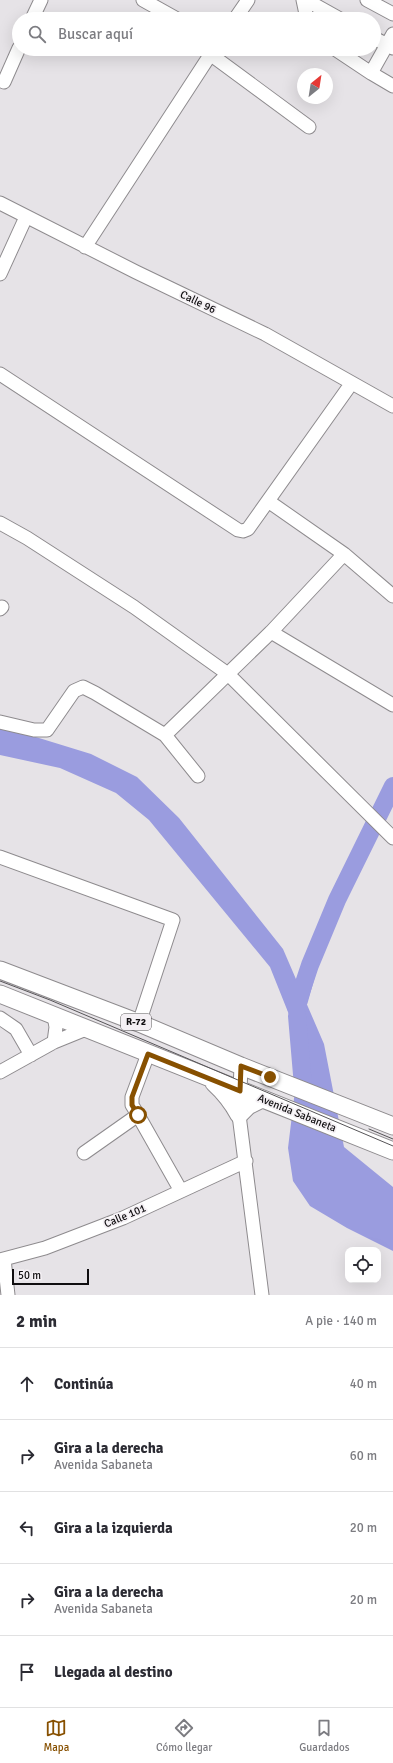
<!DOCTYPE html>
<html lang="es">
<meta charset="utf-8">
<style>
body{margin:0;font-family:Signika,sans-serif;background:#f7f7f7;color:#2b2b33}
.controls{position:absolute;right:12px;bottom:12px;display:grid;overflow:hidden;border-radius:8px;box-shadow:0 4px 16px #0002}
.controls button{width:36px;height:36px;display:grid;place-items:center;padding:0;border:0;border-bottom:1px solid #e1e1e2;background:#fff;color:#2b2b33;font:20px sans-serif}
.compass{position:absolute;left:297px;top:68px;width:36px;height:36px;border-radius:50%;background:#fff;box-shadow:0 4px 16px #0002;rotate:30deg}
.scale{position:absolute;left:12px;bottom:10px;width:77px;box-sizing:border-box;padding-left:4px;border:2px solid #100e10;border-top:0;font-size:11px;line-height:14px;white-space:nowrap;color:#100e10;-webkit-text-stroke:3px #f4f0f4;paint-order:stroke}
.stop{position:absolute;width:12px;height:12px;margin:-9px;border:3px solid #875000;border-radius:50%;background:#fff}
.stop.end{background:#875000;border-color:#fff;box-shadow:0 1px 4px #0008}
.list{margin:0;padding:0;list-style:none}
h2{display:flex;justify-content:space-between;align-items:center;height:52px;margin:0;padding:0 16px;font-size:17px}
h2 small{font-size:13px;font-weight:400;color:#7c7c81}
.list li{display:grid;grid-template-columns:26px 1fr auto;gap:12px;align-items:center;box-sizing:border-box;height:72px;padding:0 16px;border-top:1px solid #e1e1e2}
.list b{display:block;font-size:15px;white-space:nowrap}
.list p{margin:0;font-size:13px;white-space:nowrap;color:#7c7c81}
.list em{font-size:13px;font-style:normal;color:#7c7c81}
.icon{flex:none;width:22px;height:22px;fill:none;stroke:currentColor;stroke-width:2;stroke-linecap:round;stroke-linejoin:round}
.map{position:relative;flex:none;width:393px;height:1295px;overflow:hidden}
.search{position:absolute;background:#fff;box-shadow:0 4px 16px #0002;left:12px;right:12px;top:12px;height:44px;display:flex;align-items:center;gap:10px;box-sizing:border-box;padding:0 14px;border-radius:22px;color:#7c7c81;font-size:15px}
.sheet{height:412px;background:#fff}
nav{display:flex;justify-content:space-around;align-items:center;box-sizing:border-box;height:56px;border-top:1px solid #e1e1e2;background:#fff;font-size:11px;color:#7c7c81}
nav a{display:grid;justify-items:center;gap:2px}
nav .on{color:#875000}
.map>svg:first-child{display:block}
.water{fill:#9a9cdf}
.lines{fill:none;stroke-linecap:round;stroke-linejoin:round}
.stream{stroke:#9a9cdf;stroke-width:3}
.river{stroke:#9a9cdf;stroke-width:18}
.minor-casing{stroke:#8e8b8e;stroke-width:15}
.major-casing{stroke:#8e8b8e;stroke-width:19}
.minor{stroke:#fff;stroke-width:13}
.major{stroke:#fff;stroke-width:17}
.tram{stroke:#565457;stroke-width:1}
.route{stroke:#875000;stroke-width:5}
.labels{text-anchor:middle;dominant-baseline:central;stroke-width:3.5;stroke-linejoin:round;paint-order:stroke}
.shield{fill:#f4f0f4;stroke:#545254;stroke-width:1}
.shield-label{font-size:10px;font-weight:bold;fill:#100e10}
.street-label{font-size:11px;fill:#100e10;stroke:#f4f0f4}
</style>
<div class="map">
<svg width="393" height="1295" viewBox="0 0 393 1295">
<rect width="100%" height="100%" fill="#e6e3e7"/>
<!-- water -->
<path class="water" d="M0,726L91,754L137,777L179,818L283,949L324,1044L344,1147L393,1187V1251L347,1228L310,1206L293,1181L288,1148L297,1074L304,1052L270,967L149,820L116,793L60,768L0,755Z"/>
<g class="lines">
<!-- stream -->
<path class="stream" d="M382,822L393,801
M306,1003L322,946L378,829"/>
<!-- river -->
<path class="river" d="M296,1007L310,965L337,900L393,786
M297,1016L303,1086"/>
<defs>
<path id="minor" d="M143,0L177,19
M303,0L307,19
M306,0L340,19
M367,0L393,14
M32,19L41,0
M235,19L248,0
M374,38L393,48
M335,49L371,73L393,86
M210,54L309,127
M371,73L393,34
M4,82L19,48
M0,203L136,272L265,334L393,406
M85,247L214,49
M0,274L26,217
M0,374L238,530L243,531L248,529L351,384
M268,501L344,554L393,596
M0,523L27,538L134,607L228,674L393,838
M0,609L2,607
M271,632L393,705
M0,722L34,730H47L74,691L83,687L95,693L165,735L271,632L344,554
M165,735L198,776
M0,857L173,920L139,1023
M0,1018L16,1029L31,1055
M54,1042L56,1027L54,1016
M241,1066L239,1115L262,1295
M0,1072L54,1042L86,1029
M138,1115L132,1105V1097L148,1054
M84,1153L138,1115L181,1191
M4,1259L8,1295
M0,1260L45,1248L123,1218L246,1161"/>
<path id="major" d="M0,970L139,1023L241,1066L393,1126
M0,994L393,1151
M214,1083C225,1093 232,1102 239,1115L248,1106L262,1099"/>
</defs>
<!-- minor casing -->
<use href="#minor" class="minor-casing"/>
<!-- major casing -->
<use href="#major" class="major-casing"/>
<!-- minor -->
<use href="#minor" class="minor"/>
<!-- major -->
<use href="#major" class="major"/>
<!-- tram -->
<path class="tram" d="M0,981L50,1000L393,1146
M369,1129L393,1139"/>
</g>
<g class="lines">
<!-- route -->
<path class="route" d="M138,1115L132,1105V1097L148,1054L240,1091L241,1066L270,1077"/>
</g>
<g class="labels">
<!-- shield labels -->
<rect class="shield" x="121" y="1014" width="30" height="16" rx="3"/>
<g class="shield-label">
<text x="136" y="1022">R-72</text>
</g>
<!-- street labels -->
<g class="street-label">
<text transform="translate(198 302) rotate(26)">Calle 96</text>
<text transform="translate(297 1113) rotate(22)">Avenida Sabaneta</text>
<text transform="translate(125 1216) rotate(-23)">Calle 101</text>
</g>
</g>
</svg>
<div class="controls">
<button><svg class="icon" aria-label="locate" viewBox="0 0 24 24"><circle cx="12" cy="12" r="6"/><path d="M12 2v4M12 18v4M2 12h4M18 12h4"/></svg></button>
</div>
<svg class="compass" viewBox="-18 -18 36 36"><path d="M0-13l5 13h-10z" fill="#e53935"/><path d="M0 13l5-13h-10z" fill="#7c7c81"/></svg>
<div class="scale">50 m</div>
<div class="stop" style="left:138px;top:1115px"></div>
<div class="stop end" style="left:270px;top:1077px"></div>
<div class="search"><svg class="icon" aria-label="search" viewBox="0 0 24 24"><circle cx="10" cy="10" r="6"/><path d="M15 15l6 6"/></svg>Buscar aquí</div>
</div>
<section class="sheet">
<h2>2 min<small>A pie · 140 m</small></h2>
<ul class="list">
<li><svg class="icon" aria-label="ahead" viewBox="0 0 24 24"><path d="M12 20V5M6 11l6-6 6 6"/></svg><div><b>Continúa</b></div><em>40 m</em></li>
<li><svg class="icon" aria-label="right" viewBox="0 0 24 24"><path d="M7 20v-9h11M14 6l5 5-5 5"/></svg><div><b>Gira a la derecha</b><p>Avenida Sabaneta</p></div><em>60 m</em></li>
<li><svg class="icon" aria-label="left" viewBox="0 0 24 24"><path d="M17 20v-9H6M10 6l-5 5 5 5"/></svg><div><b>Gira a la izquierda</b></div><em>20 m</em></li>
<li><svg class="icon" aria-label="right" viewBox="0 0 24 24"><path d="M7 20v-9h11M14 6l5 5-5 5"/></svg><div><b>Gira a la derecha</b><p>Avenida Sabaneta</p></div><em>20 m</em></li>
<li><svg class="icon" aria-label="arrive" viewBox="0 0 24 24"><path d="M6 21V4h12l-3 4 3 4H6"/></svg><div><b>Llegada al destino</b></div></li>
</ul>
</section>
<nav>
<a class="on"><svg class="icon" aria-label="map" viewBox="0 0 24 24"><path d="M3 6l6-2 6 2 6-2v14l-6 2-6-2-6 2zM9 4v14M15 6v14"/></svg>Mapa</a>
<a><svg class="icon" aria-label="directions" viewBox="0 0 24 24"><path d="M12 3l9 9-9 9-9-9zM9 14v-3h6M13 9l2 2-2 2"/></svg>Cómo llegar</a>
<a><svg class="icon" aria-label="saved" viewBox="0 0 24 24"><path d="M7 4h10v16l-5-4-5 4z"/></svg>Guardados</a>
</nav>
